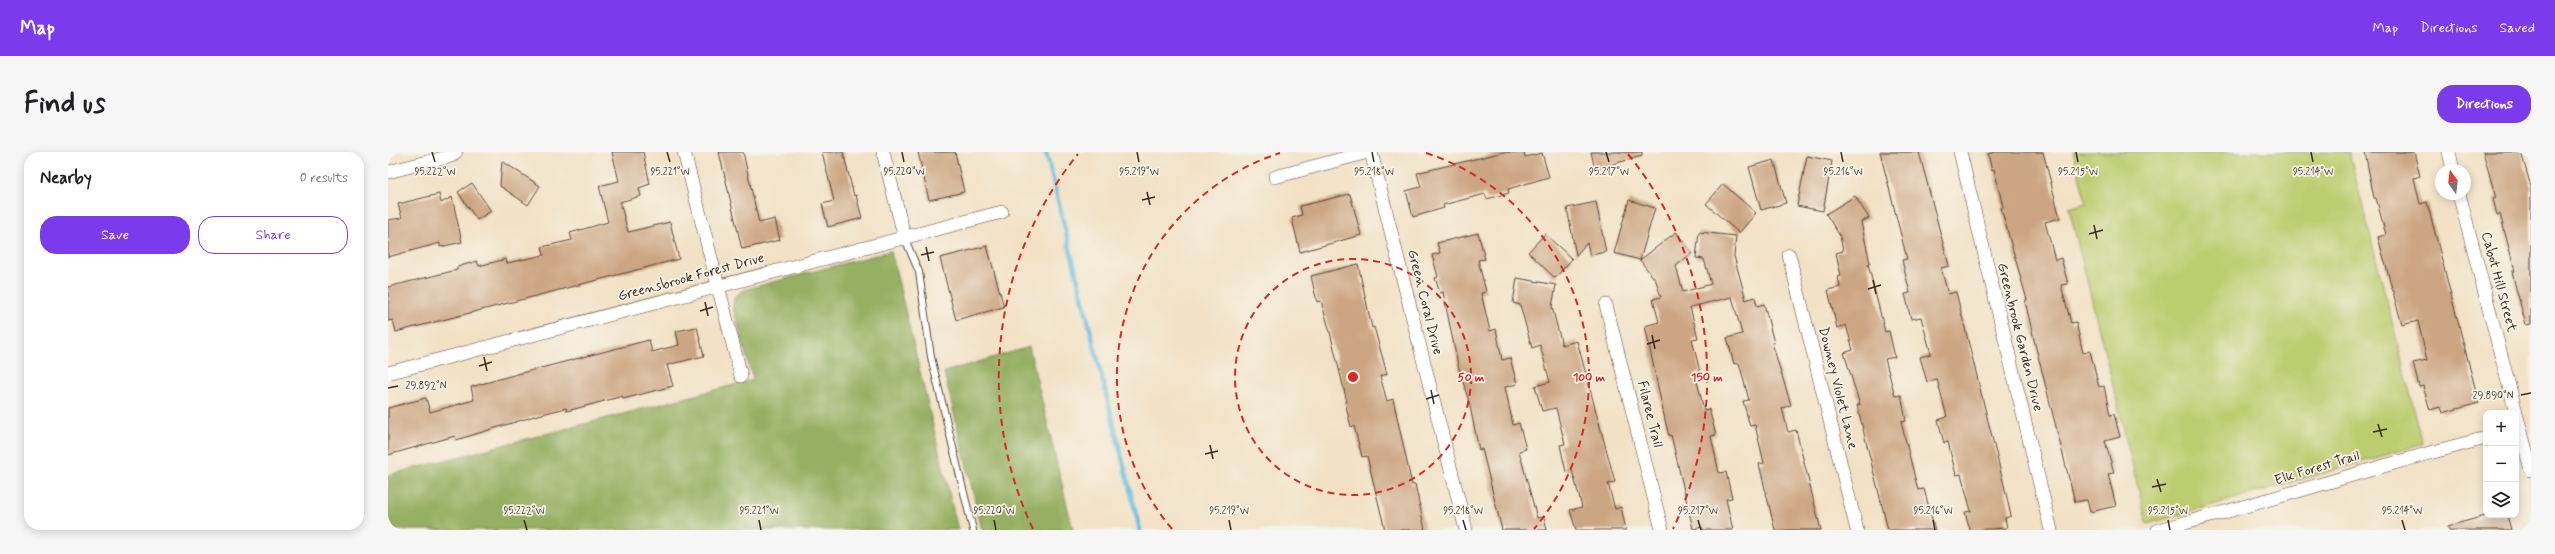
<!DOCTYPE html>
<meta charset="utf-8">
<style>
body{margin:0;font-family:Mynerve,sans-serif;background:#f6f6f6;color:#202124}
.controls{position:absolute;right:12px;bottom:12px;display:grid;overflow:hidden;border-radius:8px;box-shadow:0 2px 10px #0003}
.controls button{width:36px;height:36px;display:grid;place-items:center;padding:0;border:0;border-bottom:1px solid #e0e0e0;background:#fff;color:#202124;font:20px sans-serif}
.compass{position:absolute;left:2047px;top:12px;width:36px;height:36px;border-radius:50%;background:#fff;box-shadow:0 2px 10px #0003;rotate:346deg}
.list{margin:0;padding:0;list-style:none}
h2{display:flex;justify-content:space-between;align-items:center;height:52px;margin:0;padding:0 16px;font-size:17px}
h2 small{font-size:13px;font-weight:400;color:#757577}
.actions{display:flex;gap:8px;padding:12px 16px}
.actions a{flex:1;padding:9px 0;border:1px solid #7c3aed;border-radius:16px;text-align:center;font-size:14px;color:#7c3aed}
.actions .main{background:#7c3aed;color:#fff}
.icon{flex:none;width:22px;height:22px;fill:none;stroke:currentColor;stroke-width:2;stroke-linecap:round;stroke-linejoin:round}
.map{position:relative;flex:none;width:2143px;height:378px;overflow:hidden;border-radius:16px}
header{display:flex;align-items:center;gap:24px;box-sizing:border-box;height:56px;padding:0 20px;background:#7c3aed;color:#fff}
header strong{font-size:19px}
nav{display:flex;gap:22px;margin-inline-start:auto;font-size:14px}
.intro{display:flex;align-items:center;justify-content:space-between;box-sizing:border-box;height:96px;padding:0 24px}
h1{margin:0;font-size:28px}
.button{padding:10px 18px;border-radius:16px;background:#7c3aed;color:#fff;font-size:14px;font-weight:700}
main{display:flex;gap:24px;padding:0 24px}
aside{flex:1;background:#fff;border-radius:16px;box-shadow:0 2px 10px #0003}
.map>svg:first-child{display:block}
.green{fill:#bccd70;stroke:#7c7c47}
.forest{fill:#95b062;stroke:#686d40}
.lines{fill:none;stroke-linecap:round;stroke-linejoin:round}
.stream{stroke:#60bbde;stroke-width:4.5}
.building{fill:#cca582}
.service-casing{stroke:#564537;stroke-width:8}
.minor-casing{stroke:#564537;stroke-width:14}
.service{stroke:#fff;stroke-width:6}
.minor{stroke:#fff;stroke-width:13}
.ticks{fill:none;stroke:#3b2a1e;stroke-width:1.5}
.ring{fill:none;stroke:#d62828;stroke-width:2;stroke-dasharray:7 5}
.labels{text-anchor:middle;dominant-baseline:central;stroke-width:3.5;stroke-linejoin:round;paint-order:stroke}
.street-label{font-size:14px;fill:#3b2a1e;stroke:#f7f3e8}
.ticks-label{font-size:10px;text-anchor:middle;fill:#3b2a1e;stroke:#f7f3e8;stroke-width:3.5;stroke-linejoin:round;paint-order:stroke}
.centre{fill:#d62828;stroke:#f7f3e8;stroke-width:2}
.ring-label{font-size:12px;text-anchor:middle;font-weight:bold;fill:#d62828;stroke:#f7f3e8;stroke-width:3.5;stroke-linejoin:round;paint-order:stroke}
</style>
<header>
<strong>Map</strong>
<nav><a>Map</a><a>Directions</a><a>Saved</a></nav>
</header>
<div class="intro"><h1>Find us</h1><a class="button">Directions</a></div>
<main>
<aside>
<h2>Nearby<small>0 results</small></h2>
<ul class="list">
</ul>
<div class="actions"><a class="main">Save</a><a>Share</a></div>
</aside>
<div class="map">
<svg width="2143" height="378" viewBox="0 0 2143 378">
<rect width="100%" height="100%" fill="#f7f3e8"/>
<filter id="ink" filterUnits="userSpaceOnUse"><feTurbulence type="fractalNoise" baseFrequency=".025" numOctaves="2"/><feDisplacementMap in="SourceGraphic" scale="8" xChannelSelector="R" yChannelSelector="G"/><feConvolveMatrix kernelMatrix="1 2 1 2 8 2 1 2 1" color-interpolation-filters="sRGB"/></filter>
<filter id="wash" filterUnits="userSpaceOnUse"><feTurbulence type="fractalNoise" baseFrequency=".012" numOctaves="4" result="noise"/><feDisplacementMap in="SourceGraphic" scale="16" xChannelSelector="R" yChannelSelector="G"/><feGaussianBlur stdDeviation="0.9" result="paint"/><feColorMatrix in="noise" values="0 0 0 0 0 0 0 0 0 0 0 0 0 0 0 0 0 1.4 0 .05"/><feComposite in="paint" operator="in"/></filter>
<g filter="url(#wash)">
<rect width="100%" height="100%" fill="#f2e1c5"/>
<!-- green -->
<path class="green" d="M1685,0H1961L2035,292L1759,372L1681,56L1698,51Z"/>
<!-- forest -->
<path class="forest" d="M503,99L570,378H0V323L365,228L345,155L346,145L355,138Z
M641,195L685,378H594L556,220Z"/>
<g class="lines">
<!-- stream -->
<path class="stream" d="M658,0L752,378"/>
</g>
<g id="blocks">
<!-- building -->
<path class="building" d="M224,0H255L262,32L251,36L253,44L232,50L240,80L282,70L291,107L8,180L5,168L0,169V135L69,118V115L89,109L91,114L118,107L119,111L156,103L154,95L184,88L182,81L220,70L211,34L231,29Z
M331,0H355L371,71L387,67L392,88L354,97Z
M434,0H455L466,44L468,43L474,66L440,75L434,52L446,49Z
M530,0H567L576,40L541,48Z
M1116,0H1136L1137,5L1154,1L1161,25L1120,37L1121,41L1099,47L1097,42L1055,53L1056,56L1025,65L1018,39L1033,35L1029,21Z
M1203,0H1254V4L1207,17Z
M1492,0H1531L1561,114L1553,116L1560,142L1568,140L1616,333L1623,364L1617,366L1619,376L1582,378L1577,360L1583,359L1573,322L1568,323L1560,290L1556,291L1550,268L1559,265L1549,227L1539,230L1532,205L1543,202L1533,165L1523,167L1517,142L1522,141L1514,108L1519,107Z
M1607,0H1655L1672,66L1657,70L1667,108L1673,106L1680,132L1673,133L1683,171L1688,170L1695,201L1702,199L1711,235L1716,234L1722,263L1726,262L1732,285L1717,289L1726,321L1720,322L1728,354L1702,360L1699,348L1687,350L1648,196L1637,149L1639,148L1613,56L1615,55L1606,17L1604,18L1600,2Z
M1977,0H2026L2032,24L2026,26L2032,52L2039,50L2091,251L2054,261L2052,255L2042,258L2035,234L2031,235L2025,211L2039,208L2030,169L2014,173L1990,85L1998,83L1988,46H1986Z
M2095,0H2133L2143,35V172L2138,173L2128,136L2124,119H2127L2112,62L2109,63L2105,47L2108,46Z
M1419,4L1444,9L1435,59L1409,54Z
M1386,8L1398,51L1373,58L1361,15Z
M114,9L152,34L140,53L112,34Z
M84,31L103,59L89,68L70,40Z
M1335,32L1368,61L1351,81L1318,52Z
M51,42L53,51L64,45L74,90L52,95V91L0,105V68L14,66L10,52Z
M962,42L973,83L912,100L904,66L914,63L912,54Z
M1467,44L1481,66L1473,70L1482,111L1480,112L1497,180L1501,179L1507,205L1497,207L1507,244L1513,243L1518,269L1513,270L1530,338L1536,337L1547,378H1500L1469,253H1472L1456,201L1465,198L1458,173L1449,176L1446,163L1440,138L1452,135L1450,125L1453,124L1448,101L1455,99L1452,84L1438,62Z
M1241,48L1267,56L1252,108L1288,80L1304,101L1288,114L1295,140L1323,132L1316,107L1308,106L1311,80L1348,84L1346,104L1358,148L1367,145L1369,154L1376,152L1386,191H1384L1403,253L1394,256L1400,280L1408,278L1433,378H1387L1371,312L1376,311L1367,273L1362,274L1355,249L1361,248L1351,211L1346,212L1339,186L1354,182L1344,145L1302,155L1310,186L1304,187L1312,220L1307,221L1316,258L1321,257L1328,283L1323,284L1331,321L1338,320L1344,346L1338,347L1345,378H1315L1314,375L1305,377L1283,283L1281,284L1277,268L1257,174L1271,170L1265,147L1273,145L1268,129L1252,108L1226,101Z
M1208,50L1218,100L1202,103L1199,91L1188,103L1179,56Z
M1090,81L1097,107L1090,108L1098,140L1093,141L1102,179L1108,177L1114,208L1122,206L1129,232L1117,235L1125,273L1131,271L1138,297L1131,299L1149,366L1156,365L1159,378H1114L1094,297L1091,298L1081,250L1070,213L1055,140L1052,141L1047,126L1050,125L1044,103L1052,101L1049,91Z
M1157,82L1184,107L1167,126L1140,100Z
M599,94L616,155L568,168L552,106Z
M970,112L984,176L986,175L999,222L992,224L999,249L1005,247L1024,333L1027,332L1037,378H997L979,304L974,305L966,274L963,275L957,250H959L942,180L933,149L929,150L923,124Z
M1129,126L1168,133L1164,155L1174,193L1189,189L1227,330L1220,332L1227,357L1233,355L1238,378H1188L1182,358L1194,355L1184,318L1178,320L1172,293L1177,292L1168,256L1154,259L1147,234L1162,230L1152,193L1144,196L1132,153L1125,151Z
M309,175L316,204L279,213L285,234L235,247V244L179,259L178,256L150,263L68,288L67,284L0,303V256L38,246L42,260L86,248L83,235L122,224L261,188L264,200L291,193L288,179Z
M2101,363H2119L2123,378H2061L2060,374Z"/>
</g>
</g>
<g filter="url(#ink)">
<use href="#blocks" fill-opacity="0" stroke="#564537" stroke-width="1"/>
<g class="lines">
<defs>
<path id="service" d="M517,87L531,120L543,205L585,378"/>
<path id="minor" d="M296,0L353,224
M495,0L517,87
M983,0L1078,378
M1572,0L1663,378
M2061,0L2065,18
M0,20L63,4L68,0
M887,25L980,0
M2071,42L2143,318
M1401,103L1469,378
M1218,153L1274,378
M0,221L614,60
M1770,378C1880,350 1988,314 2098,286"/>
</defs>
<!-- service casing -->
<use href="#service" class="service-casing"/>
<!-- minor casing -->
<use href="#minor" class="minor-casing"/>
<!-- service -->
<use href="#service" class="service"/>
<!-- minor -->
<use href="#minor" class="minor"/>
</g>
</g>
<!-- ticks -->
<path class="ticks" d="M44,0L47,10M279,0L282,10M514,0L516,10M749,0L751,10M984,0L986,10M1218,0L1221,10M1453,0L1455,10M1688,0L1690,10M1923,0L1925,10M759,40L762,53M754,48L767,45M1706,73L1709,87M1701,82L1715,78M538,95L541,109M533,103L546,100M1485,128L1488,142M1480,137L1493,133M317,150L320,164M312,159L325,155M1264,183L1267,197M1259,192L1272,188M96,205L99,219M91,214L104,210M0,236L10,234M1043,238L1046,252M2133,243L2143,241M1038,247L1051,243M1990,272L1994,285M1985,280L1999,277M822,293L825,307M817,302L830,299M1769,327L1773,340M1764,335L1778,332M136,368L139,378M371,368L373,378M606,368L608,378M841,368L843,378M1075,368L1078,378M1310,368L1313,378M1545,368L1547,378M1780,368L1782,378M2014,368L2017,378"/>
<!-- distance rings -->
<g class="ring">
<circle cx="965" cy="225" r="118"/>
<path d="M784 377A236 236 0 0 1 892 1M1038 1A236 236 0 0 1 1146 377"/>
<path d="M645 377A354 354 0 0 1 690 2M1240 2A354 354 0 0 1 1285 377"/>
</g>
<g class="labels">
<!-- street labels -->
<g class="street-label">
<text transform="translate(303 125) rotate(-15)">Greensbrook Forest Drive</text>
<text transform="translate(2111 130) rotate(75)">Cabot Hill Street</text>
<text transform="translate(1037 150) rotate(76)">Green Coral Drive</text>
<text transform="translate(1632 185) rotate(76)">Greenbrook Garden Drive</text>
<text transform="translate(1450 236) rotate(76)">Downey Violet Lane</text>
<text transform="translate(1262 262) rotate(76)">Filaree Trail</text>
<text transform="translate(1929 316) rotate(-17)">Elk Forest Trail</text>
</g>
</g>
<g class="ticks-label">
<text x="47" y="23">95.222°W</text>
<text x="282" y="23">95.221°W</text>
<text x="516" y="23">95.220°W</text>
<text x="751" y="23">95.219°W</text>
<text x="986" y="23">95.218°W</text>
<text x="1221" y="23">95.217°W</text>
<text x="1455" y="23">95.216°W</text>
<text x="1690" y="23">95.215°W</text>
<text x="1925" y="23">95.214°W</text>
<text x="38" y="237">29.892°N</text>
<text x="2105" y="247">29.890°N</text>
<text x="136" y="362">95.222°W</text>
<text x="371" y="362">95.221°W</text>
<text x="606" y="362">95.220°W</text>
<text x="841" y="362">95.219°W</text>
<text x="1075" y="362">95.218°W</text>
<text x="1310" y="362">95.217°W</text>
<text x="1545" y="362">95.216°W</text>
<text x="1780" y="362">95.215°W</text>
<text x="2014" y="362">95.214°W</text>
</g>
<circle cx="965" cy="225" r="6" class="centre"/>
<g class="ring-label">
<text x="1083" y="229">50 m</text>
<text x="1201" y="229">100 m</text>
<text x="1319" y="229">150 m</text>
</g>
</svg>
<div class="controls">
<button>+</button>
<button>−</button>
<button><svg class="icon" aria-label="layers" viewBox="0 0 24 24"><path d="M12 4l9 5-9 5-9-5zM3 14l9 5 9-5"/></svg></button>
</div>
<svg class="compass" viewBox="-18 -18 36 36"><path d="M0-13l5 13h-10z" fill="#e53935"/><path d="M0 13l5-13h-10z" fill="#757577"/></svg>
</div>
</main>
